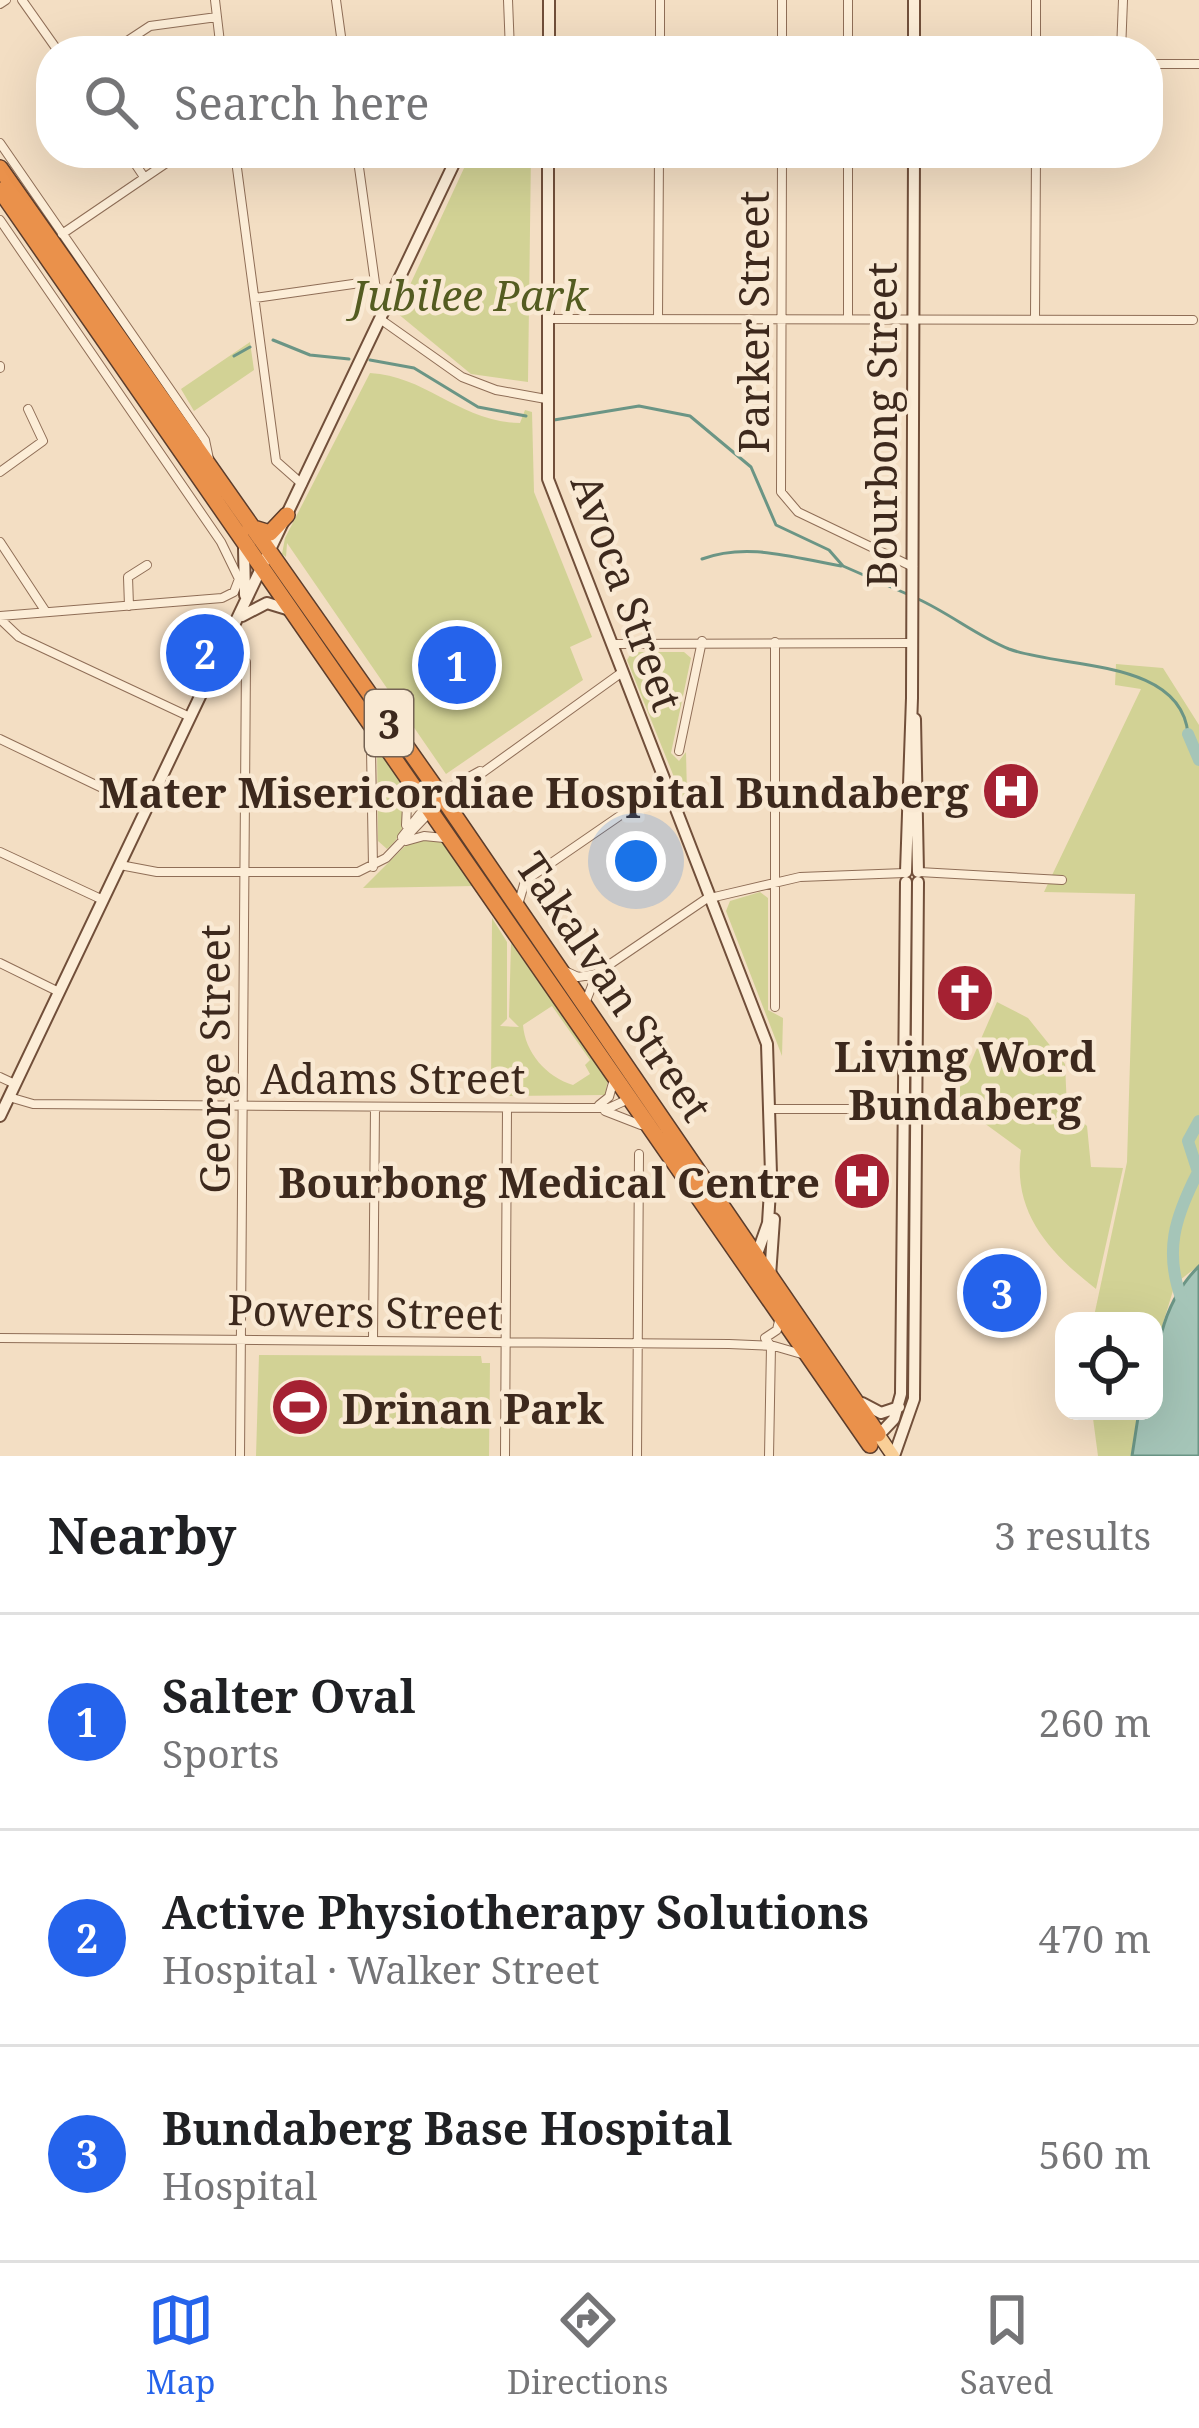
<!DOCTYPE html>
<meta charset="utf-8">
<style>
body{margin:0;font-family:"Noto Serif",serif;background:#f2f2f2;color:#202124}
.controls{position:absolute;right:36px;bottom:36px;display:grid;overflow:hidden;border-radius:24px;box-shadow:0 12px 48px #0002}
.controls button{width:108px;height:108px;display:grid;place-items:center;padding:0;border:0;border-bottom:3px solid #e0e0e0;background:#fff;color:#202124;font:60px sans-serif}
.you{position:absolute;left:636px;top:861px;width:42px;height:42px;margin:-30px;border:9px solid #fff;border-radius:50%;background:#1a73e8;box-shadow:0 0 0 18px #1a73e833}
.badge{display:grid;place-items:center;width:78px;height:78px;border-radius:50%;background:#2563eb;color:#fff;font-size:39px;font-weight:700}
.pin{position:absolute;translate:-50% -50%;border:6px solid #fff;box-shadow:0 3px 12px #0006}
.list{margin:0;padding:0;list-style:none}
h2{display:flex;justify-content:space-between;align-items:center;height:156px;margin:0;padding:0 48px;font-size:51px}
h2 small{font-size:39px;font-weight:400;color:#757577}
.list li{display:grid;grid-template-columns:78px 1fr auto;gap:36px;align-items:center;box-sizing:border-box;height:216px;padding:0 48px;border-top:3px solid #e0e0e0}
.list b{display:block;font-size:45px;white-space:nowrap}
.list p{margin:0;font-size:39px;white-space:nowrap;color:#757577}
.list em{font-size:39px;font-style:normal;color:#757577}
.icon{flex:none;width:66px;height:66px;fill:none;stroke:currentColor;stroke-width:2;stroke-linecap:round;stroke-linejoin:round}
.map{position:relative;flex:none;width:1199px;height:1456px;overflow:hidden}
.search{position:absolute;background:#fff;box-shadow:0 12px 48px #0002;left:36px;right:36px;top:36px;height:132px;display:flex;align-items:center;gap:30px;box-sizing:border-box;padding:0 42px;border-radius:48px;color:#757577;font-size:45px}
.sheet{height:804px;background:#fff}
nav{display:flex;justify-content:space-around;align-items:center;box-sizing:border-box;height:168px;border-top:3px solid #e0e0e0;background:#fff;font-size:33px;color:#757577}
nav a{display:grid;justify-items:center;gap:6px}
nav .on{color:#2563eb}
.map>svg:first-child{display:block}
.green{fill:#d2d295;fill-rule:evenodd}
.water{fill:#a5c5b8;stroke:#6b9585;stroke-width:3}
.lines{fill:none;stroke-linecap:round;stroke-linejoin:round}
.stream{stroke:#6b9585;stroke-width:3}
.river{stroke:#a5c5b8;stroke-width:12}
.street-casing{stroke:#8f6e57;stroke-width:10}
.secondary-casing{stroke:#714f3a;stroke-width:14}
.primary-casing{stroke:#5c3d2c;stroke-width:15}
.highway-casing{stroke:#5c3d2c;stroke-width:18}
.street{stroke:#fcedd7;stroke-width:8}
.secondary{stroke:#fcedd7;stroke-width:10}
.primary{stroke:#f9cf97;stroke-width:12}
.highway{stroke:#ea914b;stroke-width:15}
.labels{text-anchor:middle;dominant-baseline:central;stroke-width:9;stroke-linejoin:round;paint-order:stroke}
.shield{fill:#f9e9d3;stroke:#756354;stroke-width:3}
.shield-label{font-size:39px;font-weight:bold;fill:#3d291d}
.park-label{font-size:42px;font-style:italic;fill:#545c21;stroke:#f9e9d3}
.street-label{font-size:42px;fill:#3d291d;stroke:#f9e9d3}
.poi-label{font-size:42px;font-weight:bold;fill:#3d291d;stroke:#f9e9d3;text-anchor:end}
</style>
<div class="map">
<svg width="1199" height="1456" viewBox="0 0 1199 1456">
<rect width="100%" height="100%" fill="#f3dec3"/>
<!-- green -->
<path class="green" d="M471,153H531L528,382L471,374L397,313Z
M250,342L254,370L194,411L181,389Z
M370,373C427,376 460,422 520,423L525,410L532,412L534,492L592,637L570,647L583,680L446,774L287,543L286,557L282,554L285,538Z
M632,652H684L691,658L671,753L679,761L686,752L687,795L682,797L627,660Z
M1116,664L1163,668L1199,725V1265L1175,1284L1154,1353V1321H1093L1127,1162L1135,894L1044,892L1141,689L1115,685Z
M377,748C402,770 421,821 387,849L378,841Z
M423,838L443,841L475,886L363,888L406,845Z
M760,892L768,898V1010L783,1018L782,1056L726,911L730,901Z
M492,918L507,942V1019L500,1026L519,1027L509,1017L511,943L608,1079L605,1095L508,1096L507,1084L491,1091ZM552,1006L590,1060L585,1065L590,1074L573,1085C546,1077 525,1052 523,1025Z
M997,1002L1028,1018L1065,1064L1067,1108L1087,1126L1091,1167L1123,1168L1096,1289C1050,1253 1012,1213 1021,1150L954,1101Z
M259,1355L481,1356L482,1363H490L489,1456H256Z
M1092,1411H1139L1132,1456H1098Z"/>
<!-- water -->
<path class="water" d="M1199,1266V1456H1132L1139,1411H1154C1154,1357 1159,1306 1199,1266Z"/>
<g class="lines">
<!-- stream -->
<path class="stream" d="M273,340L310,355L349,359
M234,356L250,347
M370,360L414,368L478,407L526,416
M554,420L639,406L690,416L751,467L776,525L829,550L843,566L907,594
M702,559C748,542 794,558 841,566
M918,599C949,613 977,636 1009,649C1062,669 1181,658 1188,734"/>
<!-- river -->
<path class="river" d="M1188,734L1199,760
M1183,1303C1163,1252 1175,1217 1198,1172L1188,1141L1199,1121"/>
<defs>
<path id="street" d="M22,0L58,51
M215,0L221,51
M336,0L343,51
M508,0L510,51
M848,0V51
M1036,0V51
M0,4L6,0
M112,51L150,26L217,17
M660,51V0
M782,51V0
M1121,51L1123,0
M1148,64H1198
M0,143L205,440L209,459
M128,153L144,177
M235,153L276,461L302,484
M357,153L377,297L386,307
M782,153L781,492L798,512L913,567
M0,220L221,542L239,579L234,592L222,598L0,616
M62,234L181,153
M255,298L374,281
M848,318V153
M1035,318L1036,153
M380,319L462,377L496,390L546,399
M549,319L1193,320
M658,319L659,153
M0,366V368
M0,472L43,441L28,409
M0,542L46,612
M129,606L128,577L147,565
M0,619L19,637L190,717
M775,642V1007
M612,644L913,643
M0,739L146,809
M371,749L373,867
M679,751L702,641
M442,792L480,771
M446,799L621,673
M406,825L408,787
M402,837L426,806
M406,841L424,836L444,838
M0,852L103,900
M120,865L157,872H358L386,858L430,812
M919,872L1062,880
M518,905L525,881L666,784
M0,963L59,992
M565,971L578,977L596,974
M586,1001L597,973L706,899L800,877L905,873
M0,1077L15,1084
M9,1097L33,1104L567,1108H609L631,1098
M903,1101L881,1109L904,1121
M599,1105L609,1097L614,1079
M772,1109H881
M605,1111L641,1125
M0,1338L729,1344L774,1346L805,1355
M765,1338L771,1346L769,1456
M765,1338L777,1330L780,1316
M373,1340L375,1107
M240,1456L246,662
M505,1456L507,1108
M637,1456L639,1154"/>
<path id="secondary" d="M549,51V0
M914,51V0
M548,153V479L767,1044L771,1174L768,1223L756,1257
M244,548L245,595
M242,616L267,603L290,610
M915,719L918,872
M906,872L912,698L914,153
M0,1116L459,153
M770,1276L774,1219
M862,1403L881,1413L899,1407
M875,1439L894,1419L901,1394L906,882
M894,1456L914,1399L918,882"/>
<path id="primary" d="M878,1434L893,1456"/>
<path id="highway" d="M0,168L444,800L878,1434
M0,190L870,1445
M250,527L270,533L287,515"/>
</defs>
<!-- street casing -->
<use href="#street" class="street-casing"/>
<!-- secondary casing -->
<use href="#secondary" class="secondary-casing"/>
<!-- primary casing -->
<use href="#primary" class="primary-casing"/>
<!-- highway casing -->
<use href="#highway" class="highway-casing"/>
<!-- street -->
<use href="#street" class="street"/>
<!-- secondary -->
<use href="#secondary" class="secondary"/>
<!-- primary -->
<use href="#primary" class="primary"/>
<!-- highway -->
<use href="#highway" class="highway"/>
</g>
<!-- icons -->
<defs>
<symbol id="hospital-disc" viewBox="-11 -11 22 22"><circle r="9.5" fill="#a52132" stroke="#f9e9d3"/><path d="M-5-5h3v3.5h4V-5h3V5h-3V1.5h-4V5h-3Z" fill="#fff"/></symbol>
<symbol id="church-disc" viewBox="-11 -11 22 22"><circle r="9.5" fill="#a52132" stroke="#f9e9d3"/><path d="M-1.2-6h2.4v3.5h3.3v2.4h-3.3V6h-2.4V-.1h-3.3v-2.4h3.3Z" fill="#fff"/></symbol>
<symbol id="stadium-disc" viewBox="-11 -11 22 22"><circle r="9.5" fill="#a52132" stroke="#f9e9d3"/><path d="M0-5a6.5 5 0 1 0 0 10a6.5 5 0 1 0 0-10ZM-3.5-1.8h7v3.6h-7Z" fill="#fff"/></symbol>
</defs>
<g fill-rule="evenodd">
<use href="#hospital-disc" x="978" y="758" width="66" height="66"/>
<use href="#church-disc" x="932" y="960" width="66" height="66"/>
<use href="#hospital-disc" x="829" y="1148" width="66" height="66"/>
<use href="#stadium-disc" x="267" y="1374" width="66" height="66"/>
</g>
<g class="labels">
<!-- shield labels -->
<rect class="shield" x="365" y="690" width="48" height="66" rx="9"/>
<g class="shield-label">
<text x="389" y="723">3</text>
</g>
<!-- park labels -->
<g class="park-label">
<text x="470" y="294">Jubilee Park</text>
</g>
<!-- street labels -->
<g class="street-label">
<text transform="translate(752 322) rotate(-90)">Parker Street</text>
<text transform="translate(880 425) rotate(-90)">Bourbong Street</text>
<text transform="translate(628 592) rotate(70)">Avoca Street</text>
<text transform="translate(615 986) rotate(56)">Takalvan Street</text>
<text transform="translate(213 1059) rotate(-90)">George Street</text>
<text x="393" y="1077">Adams Street</text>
<text transform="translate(365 1311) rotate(1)">Powers Street</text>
</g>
<!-- poi labels -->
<g class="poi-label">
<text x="969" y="791">Mater Misericordiae Hospital Bundaberg</text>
<text x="965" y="1055" text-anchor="middle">Living Word<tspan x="965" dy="48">Bundaberg</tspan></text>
<text x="820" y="1181">Bourbong Medical Centre</text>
<text x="342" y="1407" text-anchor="start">Drinan Park</text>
</g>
</g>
</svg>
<div class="controls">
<button><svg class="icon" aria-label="locate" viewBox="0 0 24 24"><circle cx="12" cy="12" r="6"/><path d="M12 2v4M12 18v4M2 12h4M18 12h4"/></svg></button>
</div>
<div class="you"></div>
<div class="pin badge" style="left:457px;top:665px">1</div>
<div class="pin badge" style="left:205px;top:653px">2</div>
<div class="pin badge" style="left:1002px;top:1293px">3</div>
<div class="search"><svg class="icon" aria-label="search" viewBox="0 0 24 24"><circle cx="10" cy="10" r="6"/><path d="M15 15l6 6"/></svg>Search here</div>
</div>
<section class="sheet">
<h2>Nearby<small>3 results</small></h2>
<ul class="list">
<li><span class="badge">1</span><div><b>Salter Oval</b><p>Sports</p></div><em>260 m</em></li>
<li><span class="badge">2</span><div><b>Active Physiotherapy Solutions</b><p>Hospital · Walker Street</p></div><em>470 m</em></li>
<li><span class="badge">3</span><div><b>Bundaberg Base Hospital</b><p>Hospital</p></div><em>560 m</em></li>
</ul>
</section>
<nav>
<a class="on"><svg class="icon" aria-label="map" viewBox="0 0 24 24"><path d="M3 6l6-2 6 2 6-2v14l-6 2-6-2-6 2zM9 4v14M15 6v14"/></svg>Map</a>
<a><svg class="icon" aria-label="directions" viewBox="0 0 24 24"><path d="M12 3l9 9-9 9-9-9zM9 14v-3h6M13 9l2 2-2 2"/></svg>Directions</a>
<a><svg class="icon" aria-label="saved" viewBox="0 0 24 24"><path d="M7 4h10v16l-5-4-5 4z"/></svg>Saved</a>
</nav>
